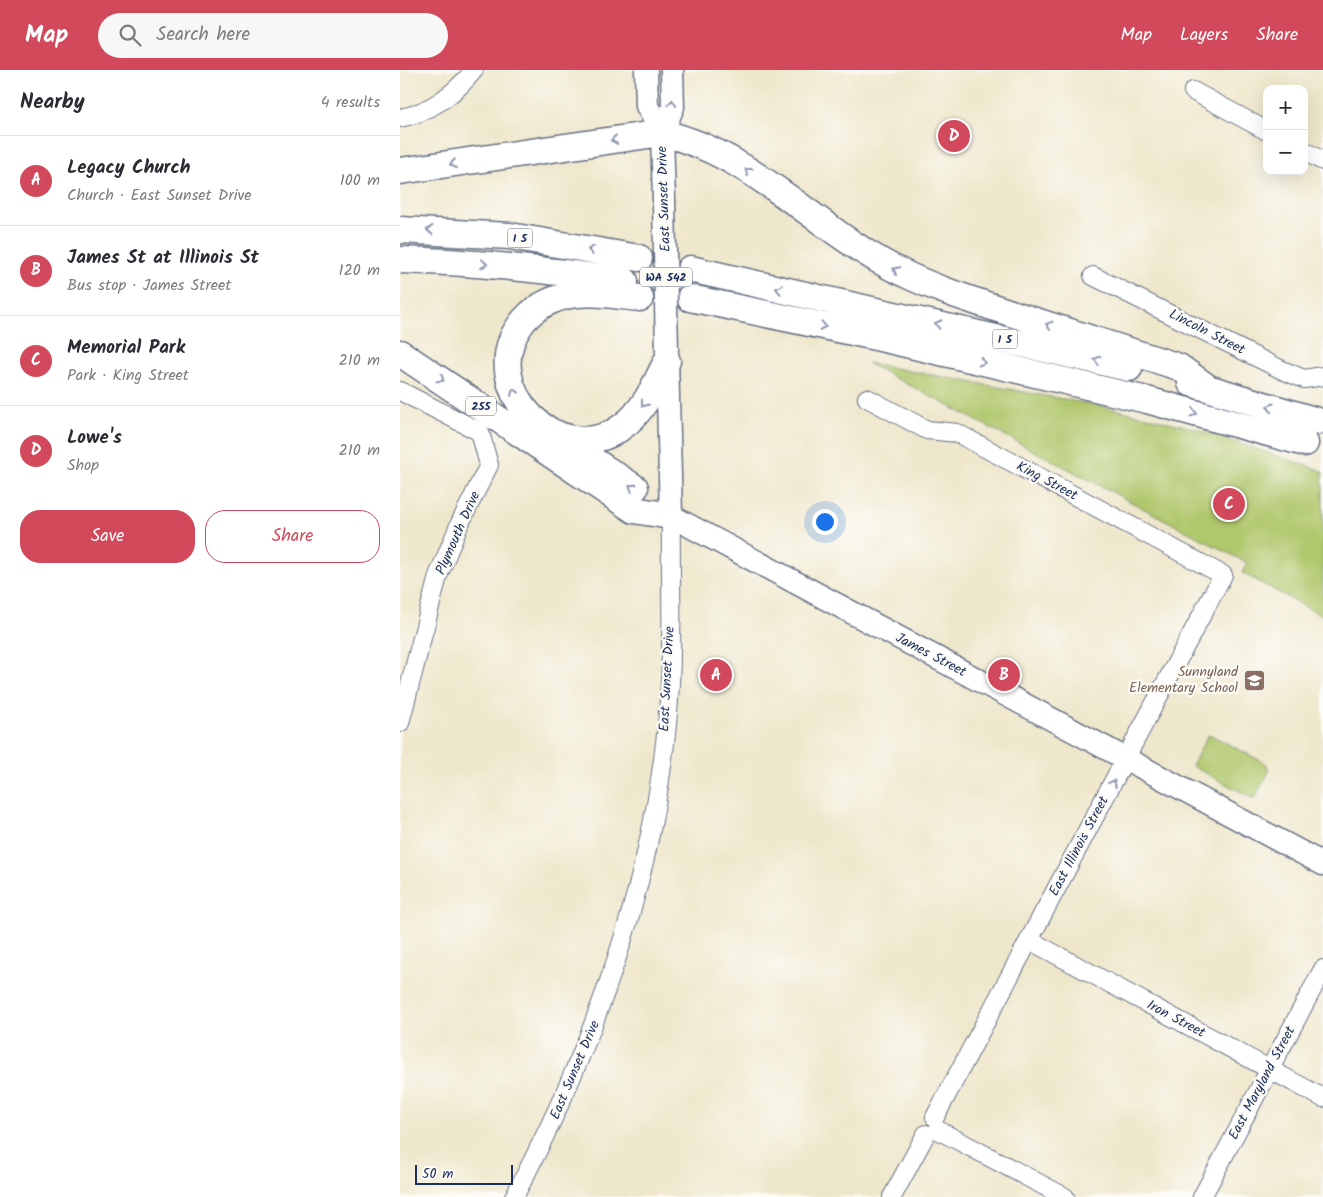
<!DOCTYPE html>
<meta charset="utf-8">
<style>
body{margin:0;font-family:Kalam,sans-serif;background:#f7f7f7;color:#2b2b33}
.controls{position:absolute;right:15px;top:15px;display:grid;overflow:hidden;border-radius:10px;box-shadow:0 5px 20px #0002}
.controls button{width:45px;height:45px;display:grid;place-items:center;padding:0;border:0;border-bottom:1px solid #e1e1e2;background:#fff;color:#2b2b33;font:25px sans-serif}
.scale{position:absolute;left:15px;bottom:12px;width:98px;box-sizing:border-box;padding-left:5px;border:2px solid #1b2f5e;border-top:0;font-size:14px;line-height:18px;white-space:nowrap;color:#1b2f5e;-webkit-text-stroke:4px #fdfcf7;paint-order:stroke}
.you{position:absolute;left:424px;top:451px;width:18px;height:18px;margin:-12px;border:4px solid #fff;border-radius:50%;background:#1a73e8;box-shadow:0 0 0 8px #1a73e833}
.badge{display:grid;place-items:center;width:32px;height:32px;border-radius:50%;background:#d1495b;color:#fff;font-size:16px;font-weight:700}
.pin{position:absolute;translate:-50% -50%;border:2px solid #fff;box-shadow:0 1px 5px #0006}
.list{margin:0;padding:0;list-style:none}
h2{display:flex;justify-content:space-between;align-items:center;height:65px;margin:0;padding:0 20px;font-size:21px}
h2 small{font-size:16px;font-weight:400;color:#7c7c81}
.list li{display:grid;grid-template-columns:32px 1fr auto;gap:15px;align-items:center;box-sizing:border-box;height:90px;padding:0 20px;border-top:1px solid #e1e1e2}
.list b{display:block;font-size:19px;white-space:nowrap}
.list p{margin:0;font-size:16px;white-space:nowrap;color:#7c7c81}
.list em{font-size:16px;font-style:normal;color:#7c7c81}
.actions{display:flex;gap:10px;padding:15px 20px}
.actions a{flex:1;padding:11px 0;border:1px solid #d1495b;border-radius:20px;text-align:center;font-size:18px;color:#d1495b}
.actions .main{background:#d1495b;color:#fff}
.icon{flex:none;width:28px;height:28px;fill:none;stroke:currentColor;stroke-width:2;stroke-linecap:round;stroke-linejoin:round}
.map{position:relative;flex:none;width:923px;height:1127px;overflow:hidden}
header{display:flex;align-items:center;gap:30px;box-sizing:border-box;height:70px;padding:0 25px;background:#d1495b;color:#fff}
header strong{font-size:24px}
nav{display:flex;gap:28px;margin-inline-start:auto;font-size:18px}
.search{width:350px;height:45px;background:#f7f7f7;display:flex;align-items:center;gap:12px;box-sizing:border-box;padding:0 18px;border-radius:28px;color:#7c7c81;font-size:19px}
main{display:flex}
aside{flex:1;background:#fff}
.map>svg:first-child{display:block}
.green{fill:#b0c76c;stroke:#667b65}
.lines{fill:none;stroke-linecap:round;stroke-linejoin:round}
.highway-tunnel{stroke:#c5c2b6;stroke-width:26;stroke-dasharray:26 13;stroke-linecap:butt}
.minor-casing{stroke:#656f84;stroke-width:20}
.major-casing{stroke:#656f84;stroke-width:25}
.highway-casing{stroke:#656f84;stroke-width:29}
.minor{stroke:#fff;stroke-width:18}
.major{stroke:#fff;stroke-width:22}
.highway{stroke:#fff;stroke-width:26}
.major-bridge-casing{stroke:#656f84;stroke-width:25;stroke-linecap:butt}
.major-bridge{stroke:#fff;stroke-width:22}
.oneway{stroke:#8d97ae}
.labels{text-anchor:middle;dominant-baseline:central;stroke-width:4.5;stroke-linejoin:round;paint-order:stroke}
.shield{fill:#fdfcf7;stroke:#5f6c8c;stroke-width:1}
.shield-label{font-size:12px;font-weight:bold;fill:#1b2f5e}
.street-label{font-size:14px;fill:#1b2f5e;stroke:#fdfcf7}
.education-label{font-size:14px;fill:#785e54;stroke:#fdfcf7;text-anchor:end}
</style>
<header>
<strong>Map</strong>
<div class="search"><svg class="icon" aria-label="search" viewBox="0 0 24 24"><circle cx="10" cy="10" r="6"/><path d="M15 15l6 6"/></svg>Search here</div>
<nav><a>Map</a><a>Layers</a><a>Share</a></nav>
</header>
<main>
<aside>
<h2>Nearby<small>4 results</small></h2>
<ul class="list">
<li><span class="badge">A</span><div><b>Legacy Church</b><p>Church · East Sunset Drive</p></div><em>100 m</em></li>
<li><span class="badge">B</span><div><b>James St at Illinois St</b><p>Bus stop · James Street</p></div><em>120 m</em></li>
<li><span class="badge">C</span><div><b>Memorial Park</b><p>Park · King Street</p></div><em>210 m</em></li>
<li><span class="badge">D</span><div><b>Lowe's</b><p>Shop</p></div><em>210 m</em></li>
</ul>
<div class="actions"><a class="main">Save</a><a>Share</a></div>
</aside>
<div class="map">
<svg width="923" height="1127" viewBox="0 0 923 1127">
<rect width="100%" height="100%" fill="#fdfcf7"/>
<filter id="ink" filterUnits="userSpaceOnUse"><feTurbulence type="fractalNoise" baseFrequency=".02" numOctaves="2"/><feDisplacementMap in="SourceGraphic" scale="10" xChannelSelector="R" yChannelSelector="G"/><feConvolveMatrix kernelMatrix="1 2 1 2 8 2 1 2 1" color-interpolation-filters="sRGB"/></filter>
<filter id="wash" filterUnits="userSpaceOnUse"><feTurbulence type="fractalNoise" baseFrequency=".0096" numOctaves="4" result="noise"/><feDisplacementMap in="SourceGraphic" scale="20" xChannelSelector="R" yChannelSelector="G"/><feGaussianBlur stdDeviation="1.12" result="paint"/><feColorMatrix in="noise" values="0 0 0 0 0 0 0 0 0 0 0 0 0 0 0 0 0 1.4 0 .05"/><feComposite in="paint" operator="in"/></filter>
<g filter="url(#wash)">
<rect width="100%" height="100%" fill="#efe7cc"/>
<!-- green -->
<path class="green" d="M467,293L706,337L790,357L923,401V546L842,503L847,493Z
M811,665L867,694L869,702L854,729L792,696L807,666Z"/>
</g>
<g filter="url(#ink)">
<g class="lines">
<!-- highway-tunnel -->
<path class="highway-tunnel" d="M240,214L290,228"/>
<defs>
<path id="minor" d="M793,21L867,61
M0,48C29,43 56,23 74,0
M904,81L923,91
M693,206L882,300L904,309L923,306
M0,321L80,362L89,395L60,453L38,506L0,653
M467,328L527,360L557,363L823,505L535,1047
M629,870L923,1028
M538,1060L665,1127
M114,1127C198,968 261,794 270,613C273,558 270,502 271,446
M492,1127L526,1064
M802,1127L923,899"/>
<path id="major" d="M246,0L247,36L262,63
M264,131L262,63L273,37L272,0
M267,287L271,446L923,794"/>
<path id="highway" d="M0,101L262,63C355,84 419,163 503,203C540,221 581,233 620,246C673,263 726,280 779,297L807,317
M0,160L110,166L239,188
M0,190C76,192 150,200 225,211
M290,199L729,298
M240,228C217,226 188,220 165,226C147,231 132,239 121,254C74,317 161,404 223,356C245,340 255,314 267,291
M290,228L476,267L747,330L905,373
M0,283L234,440L271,446
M791,313L917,351
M157,367L235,418"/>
</defs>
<!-- minor casing -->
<use href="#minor" class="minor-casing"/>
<!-- major casing -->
<use href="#major" class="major-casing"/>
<!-- highway casing -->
<use href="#highway" class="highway-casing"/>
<!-- minor -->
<use href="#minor" class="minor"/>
<!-- major -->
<use href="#major" class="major"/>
<!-- highway -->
<use href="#highway" class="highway"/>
<defs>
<path id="major-bridge" d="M264,131L267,283"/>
</defs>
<!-- major-bridge casing -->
<use href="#major-bridge" class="major-bridge-casing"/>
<!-- major-bridge -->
<use href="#major-bridge" class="major-bridge"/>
</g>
<!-- one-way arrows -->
<defs><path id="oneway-chevron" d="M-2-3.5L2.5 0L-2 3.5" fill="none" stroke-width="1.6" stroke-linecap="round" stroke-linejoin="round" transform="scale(1.25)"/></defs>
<g class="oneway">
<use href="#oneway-chevron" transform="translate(272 33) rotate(-85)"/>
<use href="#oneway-chevron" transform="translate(214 70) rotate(172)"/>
<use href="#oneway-chevron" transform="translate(53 94) rotate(172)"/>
<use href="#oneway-chevron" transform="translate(348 101) rotate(-146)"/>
<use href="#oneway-chevron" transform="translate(30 160) rotate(-178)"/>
<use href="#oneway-chevron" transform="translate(191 180) rotate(-170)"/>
<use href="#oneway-chevron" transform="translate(84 194) rotate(6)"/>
<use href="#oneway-chevron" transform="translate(496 200) rotate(-152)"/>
<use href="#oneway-chevron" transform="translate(379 219) rotate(-168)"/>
<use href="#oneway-chevron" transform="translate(538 254) rotate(-168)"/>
<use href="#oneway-chevron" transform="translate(649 255) rotate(-162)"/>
<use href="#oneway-chevron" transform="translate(423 256) rotate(12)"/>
<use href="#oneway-chevron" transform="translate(697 290) rotate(-166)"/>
<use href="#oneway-chevron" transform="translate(582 292) rotate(13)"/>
<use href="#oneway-chevron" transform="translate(41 309) rotate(34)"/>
<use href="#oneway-chevron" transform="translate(114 322) rotate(-112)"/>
<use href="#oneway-chevron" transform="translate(244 334) rotate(126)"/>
<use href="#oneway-chevron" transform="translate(870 337) rotate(-163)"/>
<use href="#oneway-chevron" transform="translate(794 343) rotate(15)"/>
<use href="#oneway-chevron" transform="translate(232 417) rotate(-147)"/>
<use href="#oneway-chevron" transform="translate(713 713) rotate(-62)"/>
</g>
</g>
<!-- icons -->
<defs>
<symbol id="school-square" viewBox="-11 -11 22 22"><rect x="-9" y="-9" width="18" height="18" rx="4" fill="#8d6e63" stroke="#fdfcf7"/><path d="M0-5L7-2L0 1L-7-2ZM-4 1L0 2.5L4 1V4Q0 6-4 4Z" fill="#fff"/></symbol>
</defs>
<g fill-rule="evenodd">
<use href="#school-square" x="842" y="598" width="25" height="25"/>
</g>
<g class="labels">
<!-- shield labels -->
<g class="shield">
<rect x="107.5" y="158.5" width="25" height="19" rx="4"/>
<rect x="240" y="197.5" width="52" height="19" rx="4"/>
<rect x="592.5" y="259.5" width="25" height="19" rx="4"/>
<rect x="66" y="326.5" width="30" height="19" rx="4"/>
</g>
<g class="shield-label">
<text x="120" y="168">I 5</text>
<text x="266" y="207">WA 542</text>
<text x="605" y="269">I 5</text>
<text x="81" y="336">255</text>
</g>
<!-- street labels -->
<g class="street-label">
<text transform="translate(264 129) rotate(-92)">East Sunset Drive</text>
<text transform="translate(807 262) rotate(27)">Lincoln Street</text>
<text transform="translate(647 411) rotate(28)">King Street</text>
<text transform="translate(58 463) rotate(-66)">Plymouth Drive</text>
<text transform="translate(531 585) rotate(28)">James Street</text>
<text transform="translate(267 609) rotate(-87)">East Sunset Drive</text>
<text transform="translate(679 776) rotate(-62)">East Illinois Street</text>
<text transform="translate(776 949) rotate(28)">Iron Street</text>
<text transform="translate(175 1000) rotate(-67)">East Sunset Drive</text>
<text transform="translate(862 1013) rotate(-62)">East Maryland Street</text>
</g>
<!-- education labels -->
<g class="education-label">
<text x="838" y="602">Sunnyland<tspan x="838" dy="16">Elementary School</tspan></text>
</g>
</g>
</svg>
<div class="controls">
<button>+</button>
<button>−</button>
</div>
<div class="scale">50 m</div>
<div class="you"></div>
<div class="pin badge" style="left:316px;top:605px">A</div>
<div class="pin badge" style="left:604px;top:605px">B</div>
<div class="pin badge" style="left:829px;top:434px">C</div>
<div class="pin badge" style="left:554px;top:66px">D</div>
</div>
</main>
